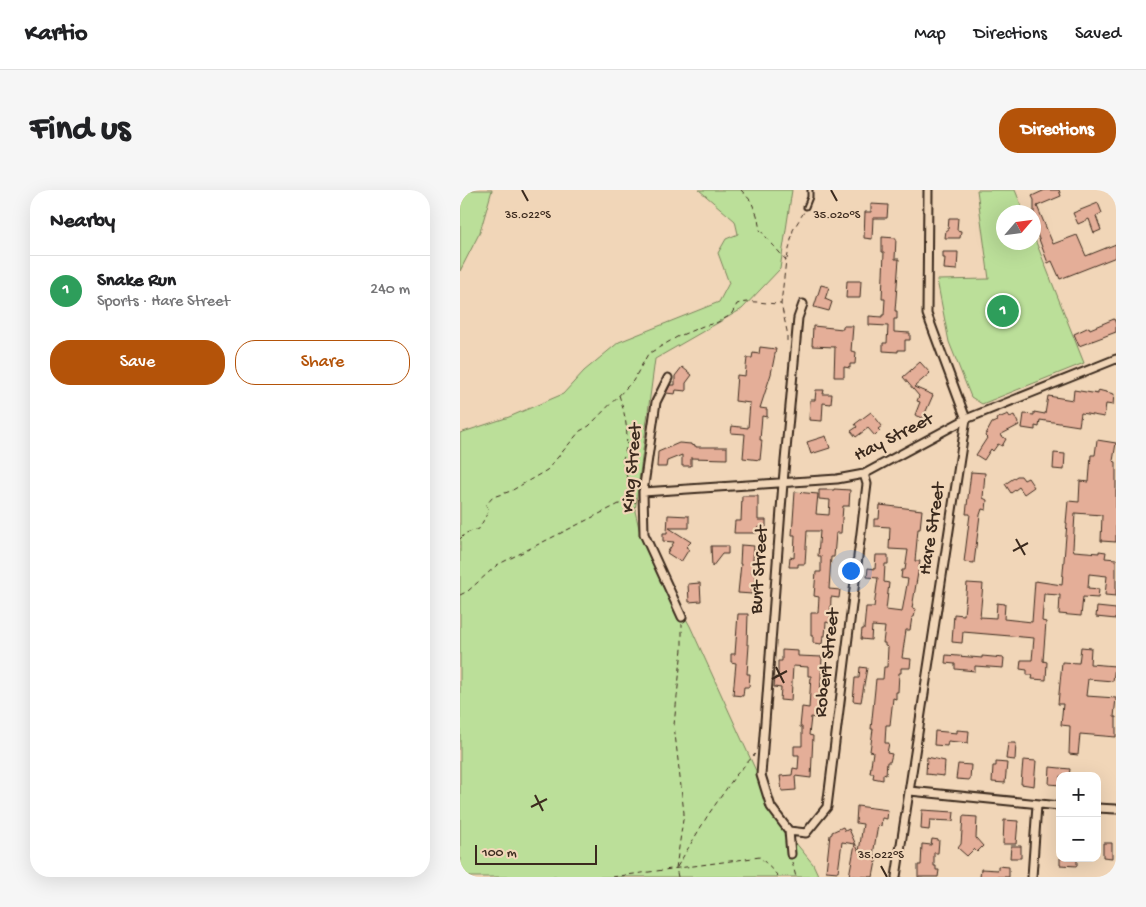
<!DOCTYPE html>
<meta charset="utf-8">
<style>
body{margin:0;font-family:"Gochi Hand",sans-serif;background:#f6f6f6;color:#202124}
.controls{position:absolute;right:15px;bottom:15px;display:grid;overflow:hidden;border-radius:10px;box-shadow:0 5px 20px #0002}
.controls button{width:45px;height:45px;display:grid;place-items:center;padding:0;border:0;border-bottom:1px solid #e0e0e0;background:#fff;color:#202124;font:25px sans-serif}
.compass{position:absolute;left:536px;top:15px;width:45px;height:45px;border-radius:50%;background:#fff;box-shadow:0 5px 20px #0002;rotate:62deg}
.scale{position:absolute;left:15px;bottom:12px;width:122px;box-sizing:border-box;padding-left:5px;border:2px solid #3b2a1e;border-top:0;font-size:14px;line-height:18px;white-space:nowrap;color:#3b2a1e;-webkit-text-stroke:4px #f1d6b8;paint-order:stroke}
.you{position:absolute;left:390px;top:380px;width:18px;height:18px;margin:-12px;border:4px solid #fff;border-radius:50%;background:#1a73e8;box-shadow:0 0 0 8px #1a73e833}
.badge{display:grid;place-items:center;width:32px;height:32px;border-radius:50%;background:#b45309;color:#fff;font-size:16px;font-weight:700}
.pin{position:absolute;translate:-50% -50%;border:2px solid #fff;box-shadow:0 1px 5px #0006}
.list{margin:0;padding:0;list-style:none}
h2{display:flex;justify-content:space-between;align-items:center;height:65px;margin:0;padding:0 20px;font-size:21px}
h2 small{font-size:16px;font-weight:400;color:#757577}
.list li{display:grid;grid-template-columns:32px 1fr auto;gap:15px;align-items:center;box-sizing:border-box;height:70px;padding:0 20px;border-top:1px solid #e0e0e0}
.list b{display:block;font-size:19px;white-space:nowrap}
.list p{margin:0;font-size:16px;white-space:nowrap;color:#757577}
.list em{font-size:16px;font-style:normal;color:#757577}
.actions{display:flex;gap:10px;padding:15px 20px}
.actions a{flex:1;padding:11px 0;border:1px solid #b45309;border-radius:20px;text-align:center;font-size:18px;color:#b45309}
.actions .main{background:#b45309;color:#fff}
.map{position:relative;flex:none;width:656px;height:687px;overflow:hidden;border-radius:20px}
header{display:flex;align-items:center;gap:30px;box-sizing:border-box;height:70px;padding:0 25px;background:#fff;border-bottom:1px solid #e0e0e0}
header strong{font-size:24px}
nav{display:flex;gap:28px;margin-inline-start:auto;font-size:18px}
.intro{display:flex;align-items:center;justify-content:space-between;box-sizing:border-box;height:120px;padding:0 30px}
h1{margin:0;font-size:35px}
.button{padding:12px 22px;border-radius:20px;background:#b45309;color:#fff;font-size:18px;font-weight:700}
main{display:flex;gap:30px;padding:0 30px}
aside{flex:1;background:#fff;border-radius:20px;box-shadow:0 5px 20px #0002}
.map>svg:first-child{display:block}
.green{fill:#bbdf99;stroke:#7b845c}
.building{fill:#e4ae98;stroke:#3b2a1e}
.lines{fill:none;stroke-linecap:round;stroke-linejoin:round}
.service-casing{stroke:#3b2a1e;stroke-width:7}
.minor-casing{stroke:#3b2a1e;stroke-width:11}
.path{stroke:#3b2a1e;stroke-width:1;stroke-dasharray:5 4;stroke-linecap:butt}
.service{stroke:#f1d6b8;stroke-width:3}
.minor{stroke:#f1d6b8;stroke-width:7}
.ticks{fill:none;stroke:#3b2a1e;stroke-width:2}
.labels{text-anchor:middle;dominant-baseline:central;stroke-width:4.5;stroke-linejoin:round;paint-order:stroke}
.street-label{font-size:19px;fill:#3b2a1e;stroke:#f1d6b8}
.ticks-label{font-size:12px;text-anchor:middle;fill:#3b2a1e;stroke:#f1d6b8;stroke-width:4.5;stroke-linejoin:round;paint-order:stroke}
</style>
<header>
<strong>Kartio</strong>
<nav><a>Map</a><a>Directions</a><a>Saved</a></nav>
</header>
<div class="intro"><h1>Find us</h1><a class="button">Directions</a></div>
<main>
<aside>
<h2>Nearby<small></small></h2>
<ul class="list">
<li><span class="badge" style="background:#2e9e5b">1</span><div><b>Snake Run</b><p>Sports · Hare Street</p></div><em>240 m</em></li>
</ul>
<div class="actions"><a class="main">Save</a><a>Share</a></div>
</aside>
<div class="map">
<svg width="656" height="687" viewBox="0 0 656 687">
<rect width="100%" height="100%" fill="#f1d6b8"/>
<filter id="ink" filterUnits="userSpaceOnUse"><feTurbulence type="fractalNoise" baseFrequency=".02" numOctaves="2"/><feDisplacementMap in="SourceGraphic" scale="10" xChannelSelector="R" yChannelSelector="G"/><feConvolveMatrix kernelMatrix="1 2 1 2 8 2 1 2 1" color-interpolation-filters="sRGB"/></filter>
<g filter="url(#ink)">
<!-- green -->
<path class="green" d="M0,0H32L20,42L0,81Z
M239,0H332L320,79L282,119L195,169L175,321L181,347L230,436L297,583L308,619L353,674L359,687H0V243L49,227L103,204L124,181L159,152L259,112L269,93L258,63L266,49L278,44L275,31Z
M517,0H555L564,22H544V52H574V47L624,173L522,214L511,207L489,152L477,90L529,89Z"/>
<!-- building -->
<path class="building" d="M585,0H599L601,6L577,16L593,54L617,45L626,66L656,54V67L600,89L592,71L588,73L574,36V10L572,6Z
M638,13L642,23L636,26L641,40L634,43L629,29L618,34L613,23Z
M411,14L428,15L427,28H413L412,49L404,48L405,22H411Z
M489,28H498L497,40L501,41L500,48H485L486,40H488Z
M422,47L436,48L435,69H439L435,121H437V129H434V142L450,143V150H445V160H438V162L423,161V153H427L428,136L409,135V126L422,127V125H424L425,109H422L424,62H422Z
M483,62H498L497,80L484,79L485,68H483Z
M387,91H401L400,108H386Z
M361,95L369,97L365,109L372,112L369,121L354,117Z
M654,129L656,134V142L619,156L614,144L629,137L630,139Z
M353,136L383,139V136H393L391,161L396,162L395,174H390V178L384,177V187H374L375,157L352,156Z
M300,157L316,159L311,184L300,218L307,219V227L302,226L300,250H302L300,270L283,268L285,244L271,243L272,236L288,238L290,213L275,211L277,185L285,186L287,168H292L293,163L299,164Z
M460,172L470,183L454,197L473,205L463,228L455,225L460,212L457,211L459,206L443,187Z
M222,177L232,185L226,193V201L216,200L215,204L206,203L210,195H215V186Z
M356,200H364L363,204H372L371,214L363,213L362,231L349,230L350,210H355Z
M614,200L638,204V200L654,204L653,215L646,214L644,227L621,223L619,236L580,230L579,237L575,236V240L562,238L564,224L574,225V222L585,224L588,206L613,210Z
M411,222L422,236L418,239L420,241L415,246L408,238L396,247L391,241L397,237L395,234Z
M548,224L550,227L554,225L559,235L540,245L546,249L542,256L538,254L533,261L531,259L524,270L516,265L527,248L525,246L532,233L537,231L536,229Z
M366,246L370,258L351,264L347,252Z
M637,250L656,253L653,271L656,272V352L641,351L642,325L615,323L613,358L614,361L639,363V361L646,362L645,368L656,369V406L645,405L647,386L629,384L628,398L639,399L638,408L623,407L621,426L599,424L600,405L584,404L582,431L586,432L583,471L587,472L586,490L572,489L573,485H567V480L560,479L561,470H572L574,448L503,442L502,453L492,452L494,424L504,425L507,393L523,394L520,427L536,428L537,413L545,414L544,429L572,432L575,391L602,395L607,333H606L608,311L619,312L620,291L629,292L631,265H635Z
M219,253L231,254V255L236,256V257H267V269L231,268V276H222V265L207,271L206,277H197L198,262Z
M594,263L605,264L604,280L593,279Z
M511,282L525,283L523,308L527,310L526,320L522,319L520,325L514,373L504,372L510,324H506Z
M557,286H561L564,290L568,288L574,297L564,304L559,297L551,303L545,294Z
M374,299L390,300L389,316H383L381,343H376L374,367H371L369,399L380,400L379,408L371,407L370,433L366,432L365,446H363L362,454L353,453V446H351V423H358L359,407L354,406L356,382H361V366H358L360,341H347L345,374H338V377H329L330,367L334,368L335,345H332L335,302L358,304L356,324L369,325L370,310L359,309V300H374Z
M282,306H298V330H306V337H298L297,343H274L275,331H281Z
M420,315L462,320L460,339H458L455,371H460L452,418L456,419L454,427H452L450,440H446L442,468L451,469L450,478H441V483H439L438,502H436V509L433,508L430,535H426L425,553H429L427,563L432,564L430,572H427L426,585L423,584V590L413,588L414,583H410L413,562L410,561L413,539H411L416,489H423L424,477H427L428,457L425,456V453H423L425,437L412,436L411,450L401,449L402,439H404L406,417H414L418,388L407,387L408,378L415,379L416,365H428V374H425L424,392L429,393L426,420L442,422L448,389L441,388L442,380H445L448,360L429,359L430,337L414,336V329H419Z
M208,325L229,326V338H209L231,352L226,357L229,359L221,372L207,363L214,352L203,351V343H207Z
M281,355L294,356L292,383L296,384L295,399H292V404L278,403L281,374H280Z
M251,356H268V364H262L252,377Z
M240,393L241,411L229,412L228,394Z
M637,417L656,419V429L636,427Z
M278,424H288L287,455H289L287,484H290L289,497H284L283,506L273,505L276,473L271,472V464H275Z
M621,457L631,458L630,474L655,476L653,491L628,489L626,506L656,508L654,527H656V547L620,544L618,565L609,564L610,536L601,535L603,514H598L602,472L619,473Z
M322,460L338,461V466L362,467L360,510H359L357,528L351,527L349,545L353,546L351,588L335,586L336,600L322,601L320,586L332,585L333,578L338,579L339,565H334V556H342V537H340L342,517L349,518L351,486H348V477L333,476L331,511L320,510L321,498L314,497L315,487L318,488V471H322Z
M486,465L522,468V466L544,468L543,478L515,476V481L495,479V474L485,473Z
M400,477L407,478L401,512L393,511L395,488H399Z
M497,540L509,541L508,553L488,551L487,556L474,555L475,541L497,543Z
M548,553H556L555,570L546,569Z
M467,567L485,571L484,586L466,584Z
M563,570L576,571L574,596L561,594Z
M536,572L547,573L545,593L532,592L533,576H536Z
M498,574L511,575L510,590L496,589Z
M590,577L610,579L609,586H600V595L589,594Z
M397,616L428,620L427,629L422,628L421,636L418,635L413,665L417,666L413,687L389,686L395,654L382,652L378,682L366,681L370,645L372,644V642L383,637L385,641L389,639L399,662L403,634L396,633Z
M462,620L494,622L493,631L470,630L469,640L461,639Z
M503,626L517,627L516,648L523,656L517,662L514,659L507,666L498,658L501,654Z
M544,630L558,631L556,654H543Z
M472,649L479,650L478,663H474V676H476V680H479L478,687H458V675H461L462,654L471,655Z
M643,653H652V668L643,667Z
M551,656H561V668H550Z
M600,668H617V676L600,675Z
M538,676L549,677V687H520L521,679L538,680Z"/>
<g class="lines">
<defs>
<path id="service" d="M346,17L350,7V0"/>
<path id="minor" d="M208,188L196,212L183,302L184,344L222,427
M183,302L377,289L404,284L506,229L656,169
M450,601L600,616
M637,618L656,619
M329,641L346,643L367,617L407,294L404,284
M331,664L329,641L311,617L301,585L323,293L338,128L343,114
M436,687L506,229L467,124L468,0
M572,687L577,615"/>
</defs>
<!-- service casing -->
<use href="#service" class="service-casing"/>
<!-- minor casing -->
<use href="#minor" class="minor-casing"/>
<!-- path -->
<path class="path" d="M281,0L291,11L297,25L300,40L326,70L321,114L327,141V155
M327,69L333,40L344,22
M159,205C166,227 171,250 162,272L170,296L169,312
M0,349L6,343L19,339L29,320L26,315L33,307L51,301L87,280L120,241L129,236L173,191L188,164L217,147L243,136L256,133L271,125L277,114C292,109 305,114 321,114
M0,405L8,401L37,375L159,314L176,312
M332,672L336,687
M217,677L248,625L276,585L295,564
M152,687L300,667L319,687
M218,687L216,678L224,623L214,535L222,459V434"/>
<!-- service -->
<use href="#service" class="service"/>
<!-- minor -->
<use href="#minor" class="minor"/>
</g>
</g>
<!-- ticks -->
<path class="ticks" d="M62,0L68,11M371,0L377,11M556,349L565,365M553,361L568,353M316,477L324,493M312,489L327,481M75,605L83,621M71,617L87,609M421,676L427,687"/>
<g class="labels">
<!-- street labels -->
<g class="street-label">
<text transform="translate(434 248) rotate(-27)">Hay Street</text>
<text transform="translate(173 278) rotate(-85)">King Street</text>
<text transform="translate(473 339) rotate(-81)">Hare Street</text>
<text transform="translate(300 380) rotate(-86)">Burt Street</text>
<text transform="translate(368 473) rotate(-83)">Robert Street</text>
</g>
</g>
<g class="ticks-label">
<text x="68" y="28">35.022°S</text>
<text x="377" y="28">35.020°S</text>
<text x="421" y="668">35.022°S</text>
</g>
</svg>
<div class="controls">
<button>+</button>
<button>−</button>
</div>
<svg class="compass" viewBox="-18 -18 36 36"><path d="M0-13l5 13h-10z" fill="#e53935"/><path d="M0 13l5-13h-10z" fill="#757577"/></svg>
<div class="scale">100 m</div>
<div class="you"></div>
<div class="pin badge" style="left:543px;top:121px;background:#2e9e5b">1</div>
</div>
</main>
